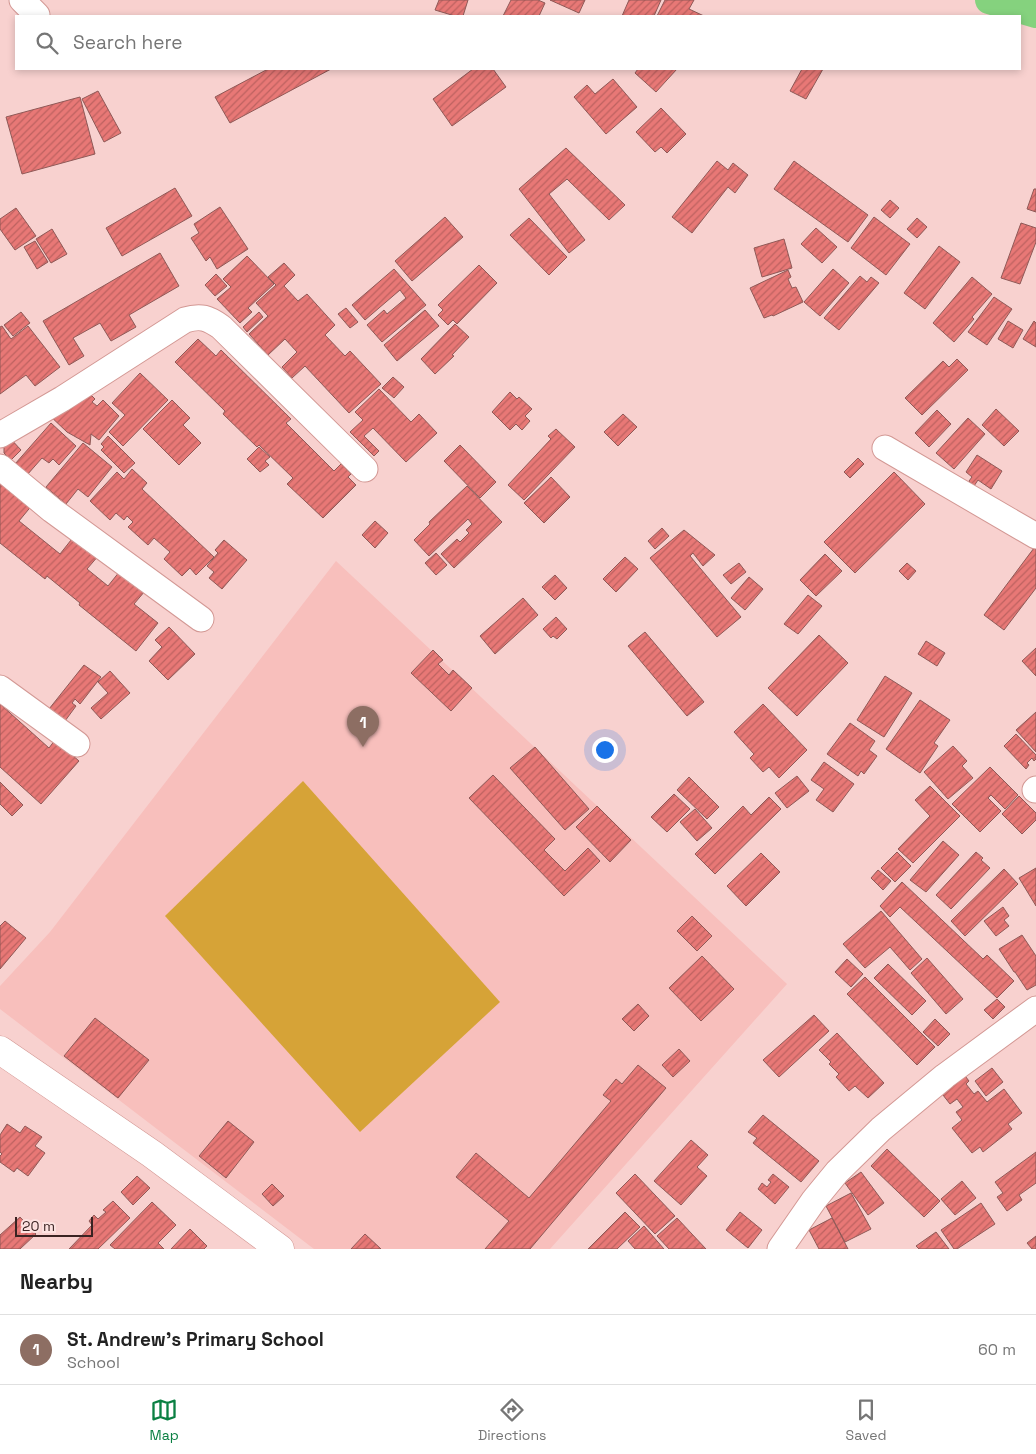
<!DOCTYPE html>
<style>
body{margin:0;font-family:"Space Grotesk",sans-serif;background:#f2f2f2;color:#222}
.scale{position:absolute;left:15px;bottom:12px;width:78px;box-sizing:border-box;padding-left:5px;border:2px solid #3a2322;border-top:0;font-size:14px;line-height:18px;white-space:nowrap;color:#3a2322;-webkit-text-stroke:4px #fce2e0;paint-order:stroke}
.you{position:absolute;left:604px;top:749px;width:18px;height:18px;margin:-12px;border:4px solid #fff;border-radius:50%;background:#1a73e8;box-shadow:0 0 0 8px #1a73e833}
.badge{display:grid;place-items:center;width:32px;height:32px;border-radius:50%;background:#0b8043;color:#fff;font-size:16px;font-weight:700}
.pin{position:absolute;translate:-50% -41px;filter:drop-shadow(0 1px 2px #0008)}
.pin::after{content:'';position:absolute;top:26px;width:18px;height:15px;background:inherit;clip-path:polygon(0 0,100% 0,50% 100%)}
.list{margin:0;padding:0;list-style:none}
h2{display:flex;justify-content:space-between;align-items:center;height:65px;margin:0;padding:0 20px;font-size:21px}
h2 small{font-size:16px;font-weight:400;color:#767676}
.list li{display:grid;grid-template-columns:32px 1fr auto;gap:15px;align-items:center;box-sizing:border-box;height:70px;padding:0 20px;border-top:1px solid #e0e0e0}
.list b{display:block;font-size:19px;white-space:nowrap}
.list p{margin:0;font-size:16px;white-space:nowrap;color:#767676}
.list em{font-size:16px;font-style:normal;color:#767676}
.icon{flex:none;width:28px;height:28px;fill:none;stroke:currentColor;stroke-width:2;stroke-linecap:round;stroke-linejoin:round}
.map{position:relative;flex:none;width:1036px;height:1249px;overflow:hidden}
.search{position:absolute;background:#fff;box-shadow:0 2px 8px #0003;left:15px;right:15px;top:15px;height:55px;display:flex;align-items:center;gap:12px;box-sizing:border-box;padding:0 18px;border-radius:0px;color:#767676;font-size:19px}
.sheet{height:135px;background:#fff}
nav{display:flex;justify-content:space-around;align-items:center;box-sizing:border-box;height:70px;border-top:1px solid #e0e0e0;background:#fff;font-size:14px;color:#767676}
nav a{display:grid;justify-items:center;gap:2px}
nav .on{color:#0b8043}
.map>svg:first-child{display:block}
.built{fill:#f8bfbc}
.pitch{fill:#d6a337}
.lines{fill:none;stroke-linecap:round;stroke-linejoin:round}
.canal{stroke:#85d27e;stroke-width:28}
.building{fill:url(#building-hatch);stroke:#8f5957}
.street-casing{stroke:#d39894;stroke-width:27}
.secondary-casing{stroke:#d39894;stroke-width:29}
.street{stroke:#fff;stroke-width:25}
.secondary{stroke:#fff;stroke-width:28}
</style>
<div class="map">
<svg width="1036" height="1249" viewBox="0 0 1036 1249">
<defs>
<pattern id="building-hatch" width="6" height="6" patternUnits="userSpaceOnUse" patternTransform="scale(1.25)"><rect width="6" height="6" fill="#e87876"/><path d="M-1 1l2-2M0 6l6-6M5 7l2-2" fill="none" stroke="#bd6260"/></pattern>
</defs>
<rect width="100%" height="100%" fill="#f8d1cf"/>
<!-- built -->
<path class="built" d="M336,561L787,984L550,1249H314L0,1009V986L50,932Z"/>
<!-- pitch -->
<path class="pitch" d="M303,781L500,1002L360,1132L165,916Z"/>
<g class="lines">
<!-- canal -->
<path class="canal" d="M989,0L1036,14"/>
</g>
<!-- building -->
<path class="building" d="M439,0H468L463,16H455L435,10Z
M511,0H538L545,3L539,16H503Z
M550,0H585L579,13Z
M629,0H661L654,16H622Z
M665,0H694L689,9L704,16H657Z
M268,69H331L230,123L215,97Z
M473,69H493L506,87L452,126L433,99Z
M638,69H677L656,92L635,73Z
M802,69H823L806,99L790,91Z
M613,79L637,107L606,134L574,97L587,85L595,94Z
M98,91L121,133L104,142L82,99Z
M80,97L95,154L22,174L6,117Z
M661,108L686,134L667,153L661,147L655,152L636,132Z
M566,148L625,205L609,220L567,179L549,194L585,240L569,253L519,189Z
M717,161L728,170L733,163L748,175L735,193L728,187L692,233L672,217Z
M794,161L868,215L848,242L774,189Z
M175,188L192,216L122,256L106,228Z
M1034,189H1036V212L1027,209Z
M890,200L899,208L890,218L881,210Z
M220,207L248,249L217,269L210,257L206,261L191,238L199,233L194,224Z
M16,208L36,236L15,250L0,229V219Z
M445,217L463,237L412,281L395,261Z
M874,217L910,244L886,275L851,248Z
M529,218L567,257L549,275L510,235Z
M917,218L927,227L917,238L907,229Z
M1021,223L1036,228V242L1020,284L1001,278Z
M816,228L837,247L822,263L801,244Z
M52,229L67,254L51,263L36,239Z
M784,239L792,268L762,277L754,248Z
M35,241L48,262L37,269L24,247Z
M939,246L960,262L925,309L904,293Z
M160,253L179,286L129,315L136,327L111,341L100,323L73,338L84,356L69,365L43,321Z
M247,256L274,284L248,308L252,312L240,323L217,299L231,287L223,279Z
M284,263L295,275L284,286L298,301L307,294L335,325L325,335L345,356L350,351L381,384L349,413L305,366L292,378L282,367L297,352L285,339L268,355L249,334L268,316L256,303L276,285L268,277Z
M479,265L497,283L457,324L453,320L448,325L438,315L443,310L438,305Z
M394,269L426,305L382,342L367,325L384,310L387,314L406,298L400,290L365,320L352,305Z
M833,269L849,283L820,316L804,302Z
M788,270L791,277L788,279L792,288L796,287L803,302L773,316L772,315L764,318L750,288Z
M216,274L227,286L215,296L205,285Z
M860,276L867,282L871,277L879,283L839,330L824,318Z
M972,277L992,294L972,317L974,319L954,342L933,323Z
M994,297L1012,309L987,345L968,332Z
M346,308L358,322L350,328L338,314Z
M425,310L439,326L397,361L384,345Z
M21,312L30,323L13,336L4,325Z
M259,312L263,317L247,332L243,327Z
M1008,321L1023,330L1013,348L998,339Z
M1034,321L1036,323V347L1023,339Z
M455,324L469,337L452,355L454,356L435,374L421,359Z
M2,326L11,339L28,326L60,367L35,386L26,375L0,394V327Z
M198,339L216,356L221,350L291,419L286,423L334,471L341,464L351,474L348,477L356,485L323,518L287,484L293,478L259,445L257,447L223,414L225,411L175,362Z
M957,359L968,370L922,415L905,398L943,361L949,367Z
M140,373L168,400L123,446L109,432L125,415L112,403Z
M393,377L404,387L394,398L382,388Z
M84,388L95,399L92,402L97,406L103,400L119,416L99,440L91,434L90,445L67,432L47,413Z
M379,389L411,422L419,414L437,433L406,462L373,428L364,436L379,451L374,456L350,432L363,420L355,412Z
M510,392L517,399L519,397L532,409L525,416L530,421L522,430L516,424L510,430L492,412Z
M172,400L190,418L183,425L201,443L179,465L143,429Z
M996,409L1019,431L1004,446L982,425Z
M937,410L951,424L929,447L915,433Z
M623,414L637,427L618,446L604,432Z
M968,418L985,434L954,469L936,453Z
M51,423L76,446L59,465L53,459L49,463L42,458L27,475L15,464Z
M556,429L575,447L524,500L508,485L551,439L548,436Z
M108,436L135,463L124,473L101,450L104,447L101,444Z
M9,437L21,450L11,460L4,453V441Z
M83,443L112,467L88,497L78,489L66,504L46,487Z
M460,445L496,482L480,498L444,461Z
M259,447L270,457L265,461L269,465L260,472L247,459Z
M977,455L1002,471L991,489L978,480L974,486L969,481L972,477L966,472Z
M858,458L864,464L850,478L844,472Z
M132,469L147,483L142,489L214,557L196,575L190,568L182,576L164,559L170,552L154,538L148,545L128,527L133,522L127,516L124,520L116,513L110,520L90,501L117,472L124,479Z
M894,472L925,504L855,573L824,542Z
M551,477L570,497L544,523L524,503Z
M3,480L33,504L19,521L60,554L75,535L99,555L87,569L108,586L120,571L145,591L134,604L158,623L136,651L79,605L80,603L47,576L45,579L0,543V484Z
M467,486L502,522L454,568L441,554L457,539L460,542L469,533L466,530L472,524L468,519L429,556L414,540L430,524L429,522Z
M375,521L388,533L375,548L362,535Z
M662,528L669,536L655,549L648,541Z
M684,530L715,555L703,566L693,553L690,556L741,617L717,637L650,558Z
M224,540L247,560L222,589L209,578L214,572L207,566L218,553L215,550Z
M1034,548L1036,550V588L1004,630L984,615Z
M436,553L447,565L436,575L425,563Z
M825,554L842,571L816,596L800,580Z
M625,557L638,569L616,592L603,579Z
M739,563L746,572L731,584L723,575Z
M907,563L916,571L908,580L899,571Z
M555,575L567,588L555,600L542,587Z
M749,577L763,589L745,610L731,598Z
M808,595L822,606L798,634L784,624Z
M523,598L538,615L495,654L480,636Z
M556,617L567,629L557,639L553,636L551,638L543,629Z
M169,627L195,654L168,680L149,661L162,647L155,640Z
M645,632L704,702L687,716L628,646Z
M819,635L848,663L797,716L768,688Z
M926,641L945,653L937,666L918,654Z
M1036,648V676L1022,661Z
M433,650L443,660L438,664L449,675L453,670L472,688L451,711L411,673Z
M84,665L101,677L80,704L75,699L72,703L76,706L65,721L49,709Z
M110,671L130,693L101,719L91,708L108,693L98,682Z
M885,676L912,693L884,737L857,720Z
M920,700L950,720L934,743L938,746L920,773L886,749Z
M0,704L49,748L55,740L79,761L41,804L0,767Z
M763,704L807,750L779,778L769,767L763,772L750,758L754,754L734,732Z
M1036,712V752L1016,730Z
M850,723L875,741L869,750L877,756L864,774L861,771L858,776L827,754Z
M1016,734L1036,755V759L1034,761L1032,758L1027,763L1029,765L1026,769L1004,746Z
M953,746L967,761L962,766L973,778L948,799L924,772Z
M535,747L589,809L565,830L510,768Z
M824,762L854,784L833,812L816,800L824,789L811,780Z
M990,767L1018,795L1005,809L991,795L988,798L1001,811L980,832L952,804Z
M493,775L555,839L544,850L565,871L588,848L600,861L564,896L469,798Z
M797,776L809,791L787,808L775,793Z
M689,777L719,807L707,819L677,790Z
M0,782L23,805L12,816L0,804Z
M930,786L960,816L913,863L898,849L930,816L915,800Z
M674,794L690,809L667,832L651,817Z
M1019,796L1036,813V820L1022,834L1002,814Z
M769,797L781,809L715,874L695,854L743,806L751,815Z
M597,806L631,840L610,862L576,827Z
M695,809L712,828L697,841L680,822Z
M943,841L959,855L926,892L910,880Z
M897,852L911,866L895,882L881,868Z
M976,852L983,858L981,860L990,868L951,909L936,895Z
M761,853L780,872L746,906L727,886Z
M1036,868V906L1019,878Z
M1004,869L1018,884L965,936L951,921Z
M878,870L891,881L883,890L871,878Z
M902,882L983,959L987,955L1014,981L997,998L900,907L890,917L880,906Z
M1003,907L1009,916L1004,920L1009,926L996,936L984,921Z
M881,911L922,959L910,970L890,947L865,968L843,944Z
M692,916L712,936L697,951L677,931Z
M5,921L26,938L0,969V926Z
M1022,935L1036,956V985L1027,990L1015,972H1014L999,949Z
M702,956L734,989L701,1021L669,988Z
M927,958L963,999L946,1014L911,973Z
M847,959L863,974L851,987L835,972Z
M888,964L926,1001L912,1015L874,978Z
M865,977L935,1047L917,1065L847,994Z
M997,999L1005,1007L993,1019L984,1010Z
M638,1004L649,1016L634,1031L622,1019Z
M814,1015L829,1031L779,1077L763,1060Z
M95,1018L149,1060L118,1098L64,1056Z
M935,1019L950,1034L938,1046L923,1032Z
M837,1033L884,1083L868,1098L855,1086L849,1091L836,1077L839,1074L829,1064L831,1062L819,1050Z
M679,1049L690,1061L673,1077L662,1065Z
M638,1065L666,1088L530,1249H485L509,1221L456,1177L476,1153L529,1198L611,1101L603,1095L616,1079L622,1084Z
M992,1068L1003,1082L986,1096L975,1081Z
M962,1072L969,1081L966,1084L974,1094L978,1091L987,1102L1004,1089L1022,1113L1008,1124L1012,1129L983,1152L980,1147L972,1153L952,1128L962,1120L956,1112L963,1107L957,1099L950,1104L939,1090Z
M763,1115L819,1161L801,1182L753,1143L757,1138L748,1132Z
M228,1121L254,1142L226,1178L199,1156Z
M7,1124L20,1133L25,1126L42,1137L35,1146L45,1153L28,1176L17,1168L14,1172L0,1162V1156L2,1154L0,1152V1135Z
M691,1140L708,1155L697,1167L707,1176L681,1205L654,1181Z
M887,1149L940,1201L924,1217L871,1166Z
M1036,1152V1183L1019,1195L1022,1200L1007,1211L997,1197L1003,1193L995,1182Z
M861,1172L884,1203L868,1215L845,1183Z
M635,1174L675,1216L655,1234L616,1193Z
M773,1174L789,1187L775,1204L758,1189L762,1183L767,1187L771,1182L768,1180Z
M137,1176L150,1188L133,1205L121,1192Z
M962,1181L976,1198L955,1215L941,1199Z
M272,1184L284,1196L273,1206L262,1194Z
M851,1193L871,1229L845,1242L826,1206Z
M113,1201L130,1218L98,1249H69L92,1225L89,1221L94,1215L98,1219L106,1212L103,1210Z
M152,1202L176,1225L158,1243L164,1249H115L110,1245Z
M981,1203L995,1224L957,1249H954L941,1230Z
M625,1212L640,1227L617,1249H588Z
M740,1212L762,1230L748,1248L726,1230Z
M20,1217L36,1234L20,1249H0V1235Z
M677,1218L706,1249H669L657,1236Z
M832,1218L848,1249H819L809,1230Z
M644,1226L664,1249H635L628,1241Z
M190,1229L207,1246L204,1249H171Z
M936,1232L949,1249H919L916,1246Z
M365,1234L381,1249H351Z
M1036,1236V1249H1032L1027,1243Z"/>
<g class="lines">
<defs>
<path id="street" d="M22,0L37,15
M0,435L62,399L185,320C201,315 208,318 221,327L365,469
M885,448L1036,536
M0,467L52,510L201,619
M0,688L77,744
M1035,790L1036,789
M780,1249L814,1200L837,1172L881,1129L945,1076L1036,1009"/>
<path id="secondary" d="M0,1050L152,1154L280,1249"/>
</defs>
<!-- street casing -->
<use href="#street" class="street-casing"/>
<!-- secondary casing -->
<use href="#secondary" class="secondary-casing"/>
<!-- street -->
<use href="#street" class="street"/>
<!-- secondary -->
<use href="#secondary" class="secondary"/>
</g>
</svg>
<div class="scale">20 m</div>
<div class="you"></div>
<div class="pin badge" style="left:363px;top:747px;background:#8d6e63">1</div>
<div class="search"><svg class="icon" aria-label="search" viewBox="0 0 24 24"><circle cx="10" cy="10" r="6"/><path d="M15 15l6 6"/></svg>Search here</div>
</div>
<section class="sheet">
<h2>Nearby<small></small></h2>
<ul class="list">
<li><span class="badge" style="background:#8d6e63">1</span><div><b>St. Andrew's Primary School</b><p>School</p></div><em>60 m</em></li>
</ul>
</section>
<nav>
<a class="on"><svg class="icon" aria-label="map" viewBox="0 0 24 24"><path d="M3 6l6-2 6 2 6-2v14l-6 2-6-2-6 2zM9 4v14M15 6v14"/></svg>Map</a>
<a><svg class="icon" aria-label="directions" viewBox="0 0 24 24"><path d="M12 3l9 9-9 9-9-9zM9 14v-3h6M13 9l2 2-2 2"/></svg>Directions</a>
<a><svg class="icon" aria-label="saved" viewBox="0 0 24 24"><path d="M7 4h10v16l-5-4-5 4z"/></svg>Saved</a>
</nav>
